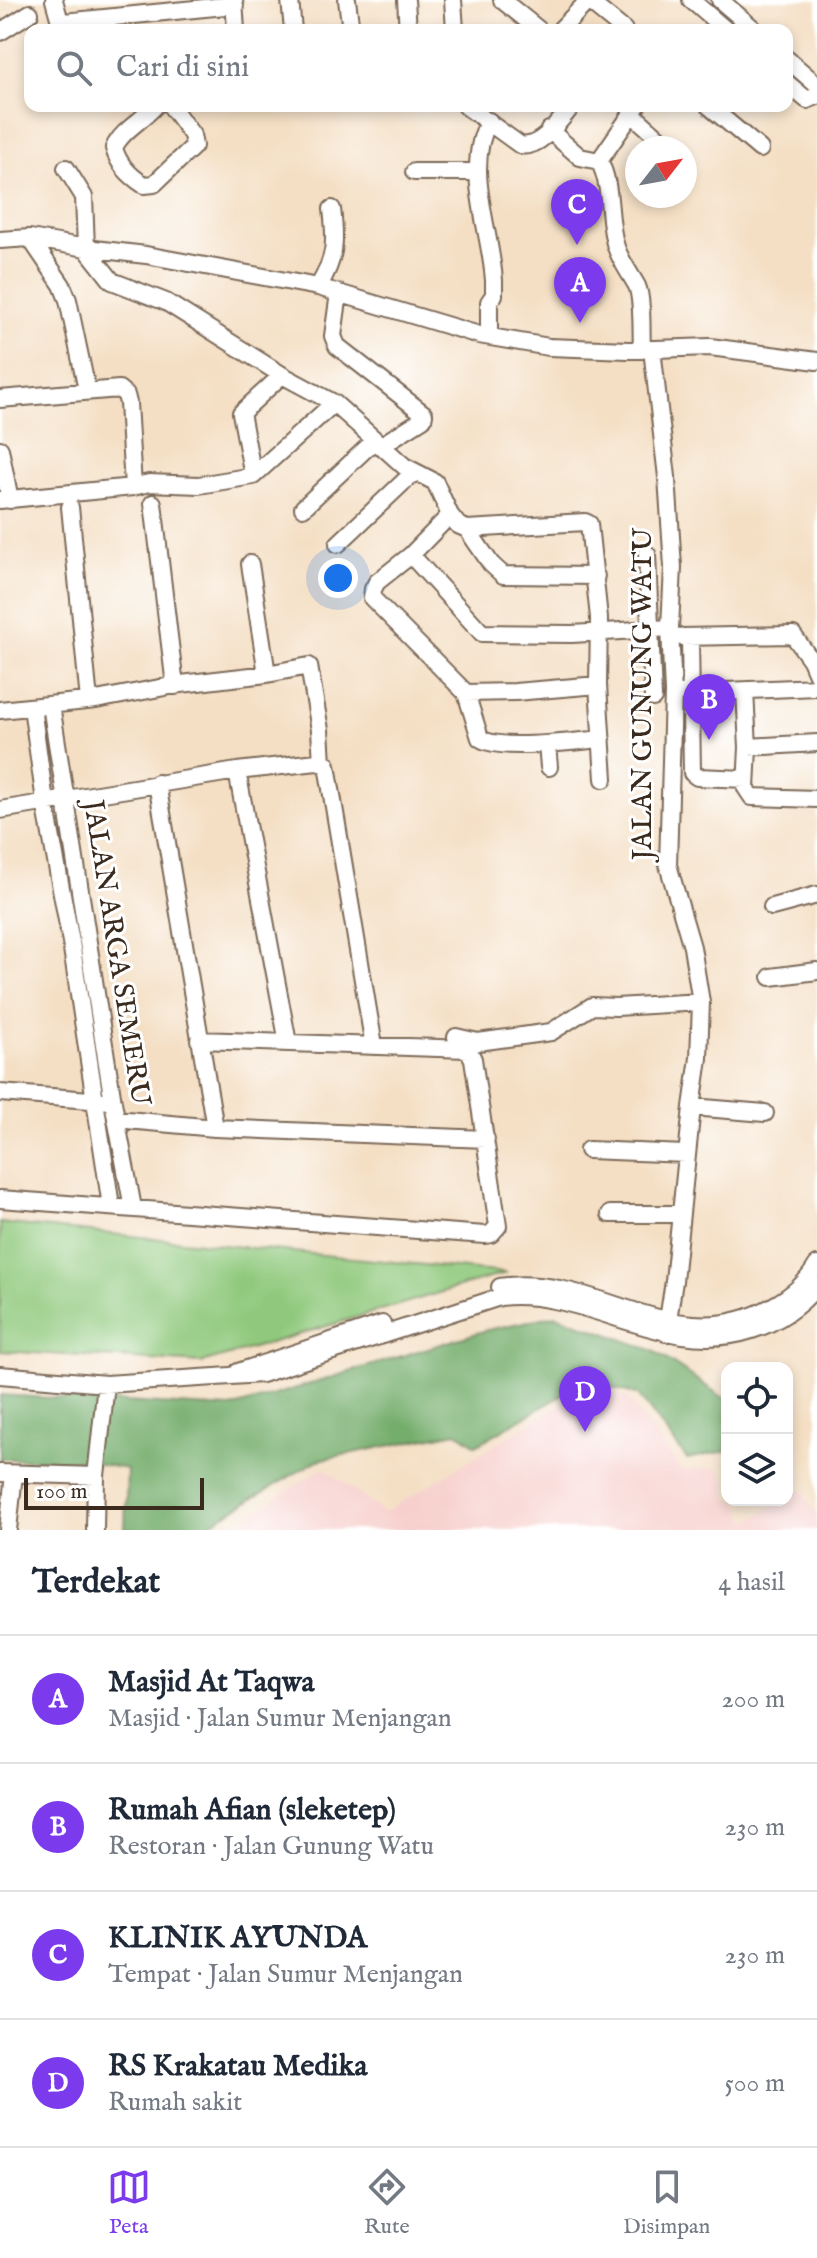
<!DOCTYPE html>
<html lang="id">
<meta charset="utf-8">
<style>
body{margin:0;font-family:"IM FELL English",serif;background:#f6f6f7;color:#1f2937}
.controls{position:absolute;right:24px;bottom:24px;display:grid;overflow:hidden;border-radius:16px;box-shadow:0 4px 12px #0003}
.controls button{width:72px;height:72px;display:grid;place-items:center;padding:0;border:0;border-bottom:2px solid #e0e1e3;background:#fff;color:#1f2937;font:40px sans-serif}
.compass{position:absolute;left:625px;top:136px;width:72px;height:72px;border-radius:50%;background:#fff;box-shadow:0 4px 12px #0003;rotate:59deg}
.scale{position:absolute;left:24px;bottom:20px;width:180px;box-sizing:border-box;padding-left:8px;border:4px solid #3b2a1e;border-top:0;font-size:22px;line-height:28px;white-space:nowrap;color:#3b2a1e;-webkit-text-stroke:6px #fff;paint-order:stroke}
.you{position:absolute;left:338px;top:578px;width:28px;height:28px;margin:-20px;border:6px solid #fff;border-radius:50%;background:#1a73e8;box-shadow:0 0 0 12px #1a73e833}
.badge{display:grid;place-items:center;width:52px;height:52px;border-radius:50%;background:#7c3aed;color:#fff;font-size:26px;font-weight:700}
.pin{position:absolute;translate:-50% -66px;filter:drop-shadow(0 2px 4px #0008)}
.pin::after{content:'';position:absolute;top:42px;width:28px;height:24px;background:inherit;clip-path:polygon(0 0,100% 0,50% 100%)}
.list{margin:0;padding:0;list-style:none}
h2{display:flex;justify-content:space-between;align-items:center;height:104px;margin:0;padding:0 32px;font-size:34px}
h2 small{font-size:26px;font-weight:400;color:#747a83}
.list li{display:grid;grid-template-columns:52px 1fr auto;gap:24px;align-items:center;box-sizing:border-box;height:128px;padding:0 32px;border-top:2px solid #e0e1e3}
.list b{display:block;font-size:30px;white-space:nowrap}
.list p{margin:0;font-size:26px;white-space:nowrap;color:#747a83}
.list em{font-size:26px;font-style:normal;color:#747a83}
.icon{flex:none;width:44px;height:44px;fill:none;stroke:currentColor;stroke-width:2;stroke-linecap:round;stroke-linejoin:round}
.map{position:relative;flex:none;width:817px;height:1530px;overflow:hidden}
.search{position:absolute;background:#fff;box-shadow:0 4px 12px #0003;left:24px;right:24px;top:24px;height:88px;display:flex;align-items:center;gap:20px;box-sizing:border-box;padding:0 28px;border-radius:16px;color:#747a83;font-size:30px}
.sheet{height:616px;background:#fff}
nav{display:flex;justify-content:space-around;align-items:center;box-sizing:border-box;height:112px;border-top:2px solid #e0e1e3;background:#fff;font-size:22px;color:#747a83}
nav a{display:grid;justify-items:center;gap:4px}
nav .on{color:#7c3aed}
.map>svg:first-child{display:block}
.built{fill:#f7d0cd}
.green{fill:#90c97d;stroke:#667a4e;stroke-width:2}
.forest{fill:#74ad6c;stroke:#586c45;stroke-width:2}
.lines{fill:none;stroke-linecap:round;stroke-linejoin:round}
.minor-casing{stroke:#7c6958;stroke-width:20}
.minor{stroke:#fff;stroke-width:16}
.labels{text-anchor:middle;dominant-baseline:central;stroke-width:6;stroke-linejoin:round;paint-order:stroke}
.street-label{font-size:28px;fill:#3b2a1e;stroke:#fff}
</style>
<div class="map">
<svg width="817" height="1530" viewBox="0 0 817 1530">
<rect width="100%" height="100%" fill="#fff"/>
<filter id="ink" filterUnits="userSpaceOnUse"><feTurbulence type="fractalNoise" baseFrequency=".0125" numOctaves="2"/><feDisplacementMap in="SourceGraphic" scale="16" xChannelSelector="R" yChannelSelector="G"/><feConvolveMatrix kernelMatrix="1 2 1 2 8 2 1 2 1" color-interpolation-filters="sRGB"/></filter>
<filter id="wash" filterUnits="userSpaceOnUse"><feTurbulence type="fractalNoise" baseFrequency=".006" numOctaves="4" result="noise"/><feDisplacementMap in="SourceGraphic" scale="32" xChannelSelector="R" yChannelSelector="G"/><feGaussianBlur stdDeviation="1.8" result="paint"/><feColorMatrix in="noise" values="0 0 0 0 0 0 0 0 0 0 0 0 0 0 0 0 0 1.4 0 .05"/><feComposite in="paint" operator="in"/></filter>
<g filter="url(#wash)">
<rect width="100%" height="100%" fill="#f4dfc4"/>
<!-- built -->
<path class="built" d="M579,1393L626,1396L681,1470L718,1468L727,1484V1500H736L748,1522L782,1500H787V1497L800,1488L817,1514V1530H227L323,1467L384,1513Z"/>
<!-- green -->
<path class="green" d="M0,1223L506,1273L202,1363L0,1351Z"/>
<!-- forest -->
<path class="forest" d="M556,1315L654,1351L727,1400V1451L687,1459L638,1395L587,1381L476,1445L457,1432L318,1460L199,1530H125L127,1469L77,1460L0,1459V1395L231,1408L487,1330Z"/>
</g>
<g filter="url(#ink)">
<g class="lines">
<defs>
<path id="minor" d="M54,0L59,18L64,22L235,5
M234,0L236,30
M290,0L293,30
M347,0L351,30
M406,0L408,30
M453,0L455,30
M502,0L539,30
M587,0L624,30
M691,0L726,30
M720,0L755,30
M560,30L589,0
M0,32L30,13
M787,59L817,85
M787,83L807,100L817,96
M155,106C143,120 121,131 114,148C118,164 130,176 144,185L154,184L194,146L192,135L171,106
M466,106L520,145C540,150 561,119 572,106
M709,106L760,149
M631,113L668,146
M549,130L580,157L599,161
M599,161C613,186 607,219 616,247C621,262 630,273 637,286C643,300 641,334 642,350
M599,161L637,106
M66,168L84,197L86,248L112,281L166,302L282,375
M414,172H478
M30,238L62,285L68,300L87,390
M0,240L30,238L86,248L146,255L318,287L479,335L549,347L628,350L710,347L817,361
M318,287C336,258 336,242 332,209
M339,293L333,336L337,346L424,414L423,419L380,446
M489,336V302L494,295V281C491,230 463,168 489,121
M652,349L667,477L673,567L670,628L673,693L668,865L692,947L701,1002L699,1058L692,1107L674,1281L666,1333
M0,399L119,389L126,395L128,403L133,487
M0,449L10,500
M253,476L241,413L282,375L334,403L404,466L435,482L450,515L458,525L467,529L585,522L589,524L599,618L598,685L604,779
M0,500L133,487L149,483L199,485L253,476L334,403
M153,503L175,686
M70,507L89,701
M303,508L374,441
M450,515L411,555L377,582L373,589L372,598L466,693L480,738C497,752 578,741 602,739
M467,529L491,564L503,575L596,576
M338,544L414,472
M647,554L653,698
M411,555L482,633L572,634L670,628
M250,564L267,674L309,666L320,730L322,762
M682,637L793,635L811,660L817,674
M690,638L692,773L697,777L746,779
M745,691L748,747L746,788L752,797L817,799
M466,693L515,692L598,685
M678,693L817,687
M51,705L113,1102L133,1208
M32,707L45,802L71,942L111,1206
M0,710L96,700L181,684L267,674
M547,744L549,767
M748,747L817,743
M237,771L288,1043
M157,783L215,1128
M0,810L237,771L317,762L327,765L374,1046
M772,907L817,895
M771,977L817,971
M456,1037L478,1042L551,1032L592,1006L616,1007L701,1002
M0,1093L103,1101
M692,1107L765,1113
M116,1119L215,1128L486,1139
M588,1150L686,1154
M0,1199L485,1235L491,1234L498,1226L473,1059L468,1049L199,1040
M610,1214H681
M500,1287C599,1272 675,1362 773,1306C791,1296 807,1283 817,1265
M238,1372L382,1324
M0,1375L106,1384L262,1374L500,1297C586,1287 665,1359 752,1330C777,1322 800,1306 817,1286
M0,1473L96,1476
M8,1530L14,1474
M95,1530L96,1476L106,1384"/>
</defs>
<!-- minor casing -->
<use href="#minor" class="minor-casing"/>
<!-- minor -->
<use href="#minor" class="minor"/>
</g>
</g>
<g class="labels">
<!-- street labels -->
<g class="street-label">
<text transform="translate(643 694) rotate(-90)">JALAN GUNUNG WATU</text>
<text transform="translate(116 953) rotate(81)">JALAN ARGA SEMERU</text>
</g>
</g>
</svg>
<div class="controls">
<button><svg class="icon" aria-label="locate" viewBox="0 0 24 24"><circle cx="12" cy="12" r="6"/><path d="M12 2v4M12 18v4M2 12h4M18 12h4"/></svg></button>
<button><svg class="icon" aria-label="layers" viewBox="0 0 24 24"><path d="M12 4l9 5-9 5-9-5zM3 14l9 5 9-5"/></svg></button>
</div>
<svg class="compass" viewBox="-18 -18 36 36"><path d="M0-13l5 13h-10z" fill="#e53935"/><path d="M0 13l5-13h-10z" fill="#747a83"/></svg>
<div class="scale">100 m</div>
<div class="you"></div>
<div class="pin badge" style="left:580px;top:323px">A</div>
<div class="pin badge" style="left:709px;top:740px">B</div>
<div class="pin badge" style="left:577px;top:245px">C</div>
<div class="pin badge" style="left:585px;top:1432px">D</div>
<div class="search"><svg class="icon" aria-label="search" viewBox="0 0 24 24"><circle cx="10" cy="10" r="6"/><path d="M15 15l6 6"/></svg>Cari di sini</div>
</div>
<section class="sheet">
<h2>Terdekat<small>4 hasil</small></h2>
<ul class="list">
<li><span class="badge">A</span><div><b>Masjid At Taqwa</b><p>Masjid · Jalan Sumur Menjangan</p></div><em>200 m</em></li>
<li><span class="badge">B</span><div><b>Rumah Afian (sleketep)</b><p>Restoran · Jalan Gunung Watu</p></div><em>230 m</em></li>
<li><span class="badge">C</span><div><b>KLINIK AYUNDA</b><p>Tempat · Jalan Sumur Menjangan</p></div><em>230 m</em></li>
<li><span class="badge">D</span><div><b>RS Krakatau Medika</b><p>Rumah sakit</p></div><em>500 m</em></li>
</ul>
</section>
<nav>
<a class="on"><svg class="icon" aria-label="map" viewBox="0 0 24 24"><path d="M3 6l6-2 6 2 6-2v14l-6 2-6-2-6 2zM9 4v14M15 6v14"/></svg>Peta</a>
<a><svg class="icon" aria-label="directions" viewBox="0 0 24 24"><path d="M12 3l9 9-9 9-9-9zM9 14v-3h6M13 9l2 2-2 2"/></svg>Rute</a>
<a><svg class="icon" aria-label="saved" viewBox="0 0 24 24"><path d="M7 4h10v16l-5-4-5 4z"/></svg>Disimpan</a>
</nav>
